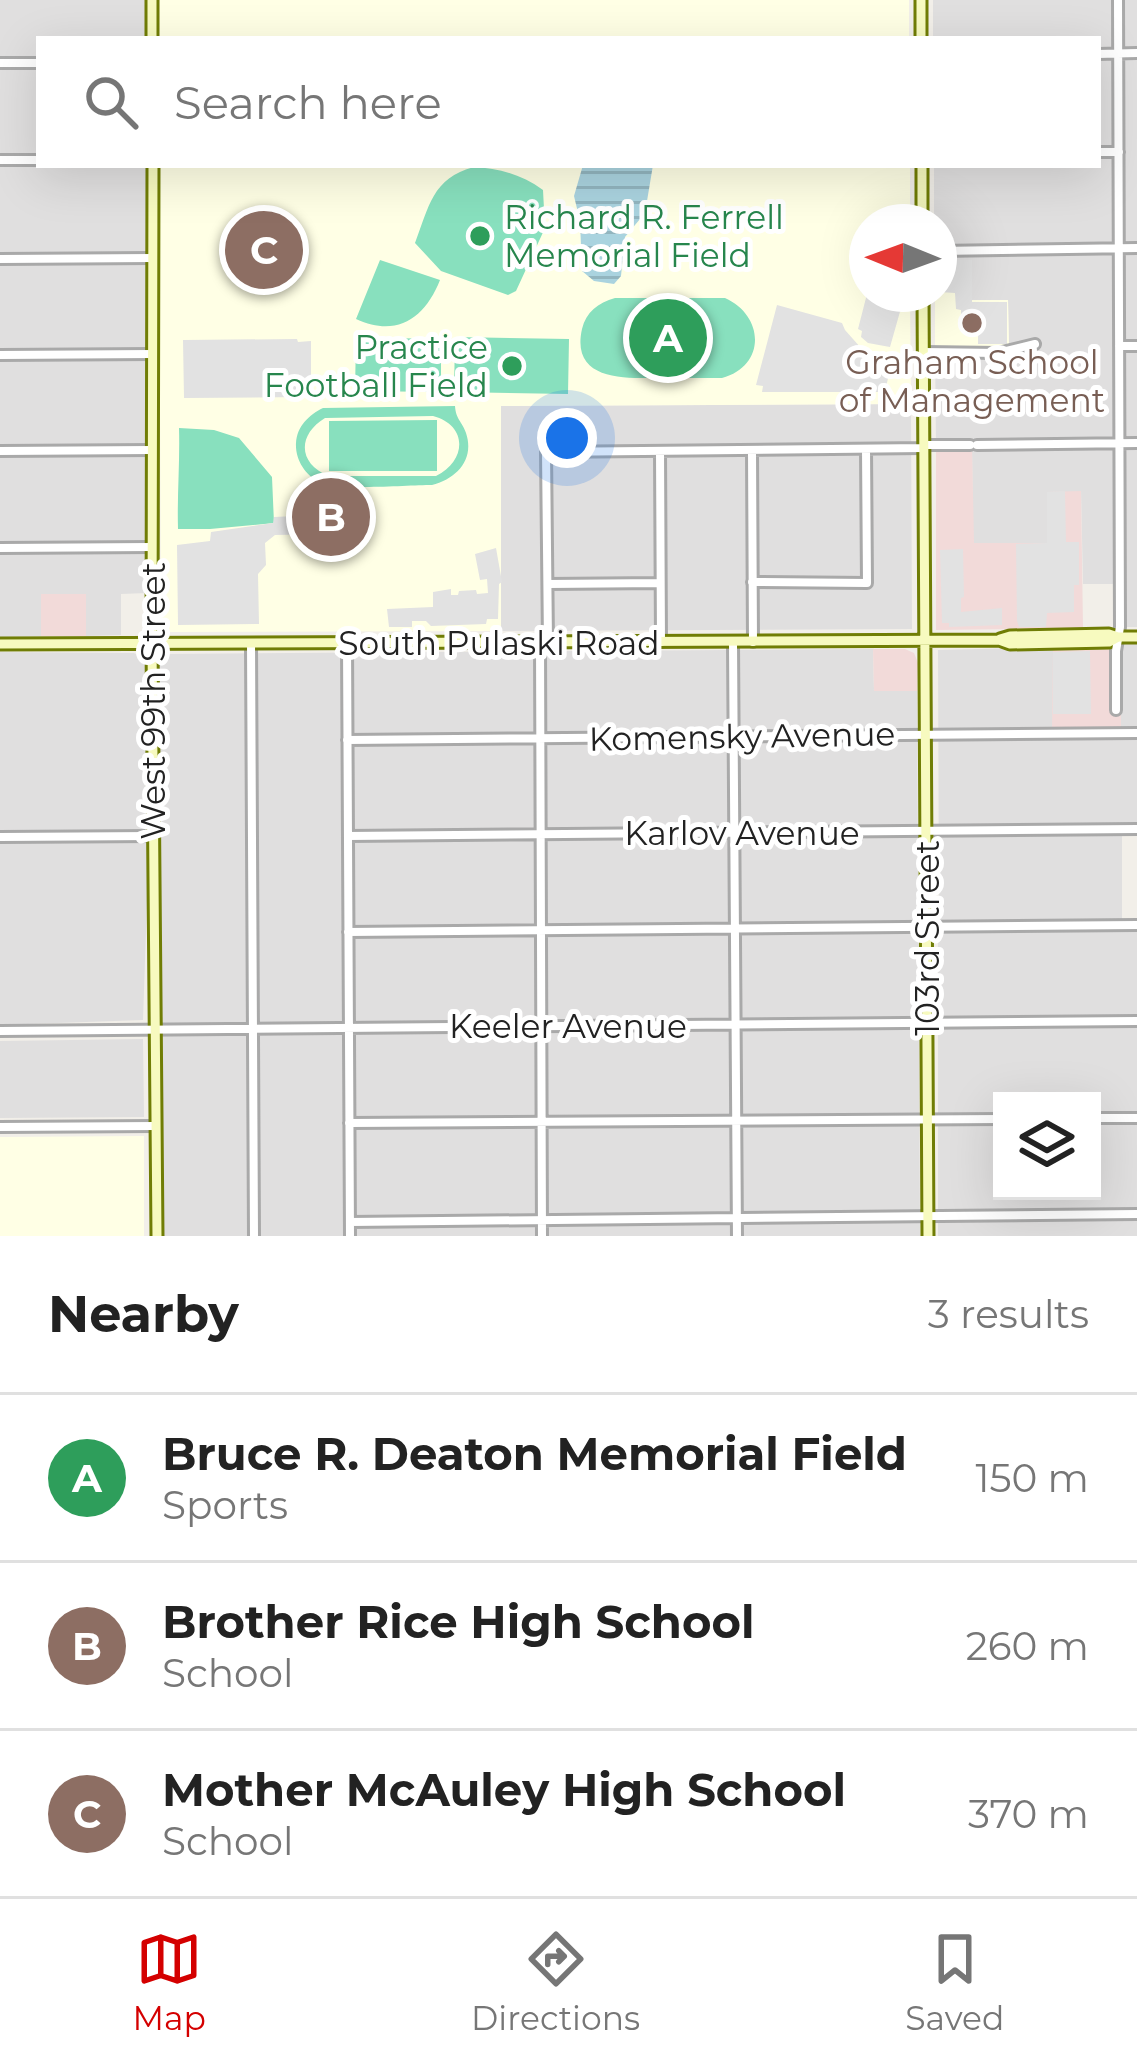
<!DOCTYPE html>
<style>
body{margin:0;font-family:Montserrat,sans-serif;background:#f6f6f6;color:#222}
.controls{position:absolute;right:36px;bottom:36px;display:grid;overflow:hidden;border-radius:0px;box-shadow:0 12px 48px #0002}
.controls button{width:108px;height:108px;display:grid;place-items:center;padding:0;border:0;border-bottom:3px solid #e0e0e0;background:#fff;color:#222;font:60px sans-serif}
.compass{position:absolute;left:849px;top:204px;width:108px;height:108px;border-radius:50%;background:#fff;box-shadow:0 12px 48px #0002;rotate:271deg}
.you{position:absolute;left:567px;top:438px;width:42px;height:42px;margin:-30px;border:9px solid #fff;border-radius:50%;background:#1a73e8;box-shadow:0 0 0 18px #1a73e833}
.badge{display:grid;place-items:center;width:78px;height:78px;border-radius:50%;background:#d40000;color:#fff;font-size:39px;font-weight:700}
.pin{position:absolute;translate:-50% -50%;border:6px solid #fff;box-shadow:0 3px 12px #0006}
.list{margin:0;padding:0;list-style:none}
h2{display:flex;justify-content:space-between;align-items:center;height:156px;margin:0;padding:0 48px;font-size:51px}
h2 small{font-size:39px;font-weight:400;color:#767676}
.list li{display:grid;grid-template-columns:78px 1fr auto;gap:36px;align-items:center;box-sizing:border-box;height:168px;padding:0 48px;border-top:3px solid #e0e0e0}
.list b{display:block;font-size:45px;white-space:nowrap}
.list p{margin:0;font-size:39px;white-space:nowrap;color:#767676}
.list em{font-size:39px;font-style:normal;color:#767676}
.icon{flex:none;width:66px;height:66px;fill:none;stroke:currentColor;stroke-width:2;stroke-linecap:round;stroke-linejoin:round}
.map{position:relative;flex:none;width:1137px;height:1236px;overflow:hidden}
.search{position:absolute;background:#fff;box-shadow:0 12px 48px #0002;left:36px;right:36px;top:36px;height:132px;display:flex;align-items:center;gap:30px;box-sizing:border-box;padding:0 42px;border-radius:0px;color:#767676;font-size:45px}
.sheet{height:660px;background:#fff}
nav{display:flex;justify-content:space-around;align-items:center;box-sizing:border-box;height:168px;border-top:3px solid #e0e0e0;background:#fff;font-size:33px;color:#767676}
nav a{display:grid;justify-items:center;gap:6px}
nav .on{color:#d40000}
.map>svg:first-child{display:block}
.residential{fill:#e0dfdf;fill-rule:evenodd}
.commercial{fill:#f2dad9}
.education{fill:#ffffe5}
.pitch{fill:#88e0be;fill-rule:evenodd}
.parking{fill:#e2e2e2}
.water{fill:url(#water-rules)}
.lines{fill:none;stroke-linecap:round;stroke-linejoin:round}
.street-casing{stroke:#a9a9a9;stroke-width:14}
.secondary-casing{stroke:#707d05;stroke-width:15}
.street{stroke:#fff;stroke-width:8}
.secondary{stroke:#f7fabf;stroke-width:9}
.leisure-dot{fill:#2e9e5b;stroke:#fff;stroke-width:4.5}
.education-dot{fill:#8d6e63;stroke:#fff;stroke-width:4.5}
.labels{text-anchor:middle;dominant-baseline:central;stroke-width:10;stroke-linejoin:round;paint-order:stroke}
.leisure-label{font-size:33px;fill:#27864d;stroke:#fff;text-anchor:start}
.education-label{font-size:33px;fill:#785e54;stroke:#fff}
.street-label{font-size:33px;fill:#222;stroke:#fff}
</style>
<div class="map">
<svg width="1137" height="1236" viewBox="0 0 1137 1236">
<defs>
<pattern id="water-rules" width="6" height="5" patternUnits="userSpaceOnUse" patternTransform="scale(3)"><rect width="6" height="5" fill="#aad3df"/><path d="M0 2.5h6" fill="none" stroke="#92b5bf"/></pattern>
</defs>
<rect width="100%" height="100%" fill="#f2efe9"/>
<!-- residential -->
<path class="residential" d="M0,0H146V39H39V57H0Z
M933,0H1137V627H1120L1119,584H1083L1081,491L1047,543H973L972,447L936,446L935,347L1009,345L1008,300H972L971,260H939V222H934V165H1098V39H933Z
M0,68H39V165H147V593L121,594V635L86,636L85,594L41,595V636L0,637Z
M911,404L912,629L501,631L500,406Z
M1120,644H1137V834L1122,835V921L939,922L938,650L1053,647L1121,728Z
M873,649L874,691H917L920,1236H162L158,665L165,654Z
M0,652L134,653L145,659L148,667V833H0Z
M0,842H149L143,1020L0,1025Z
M1137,931V1236H938V935L944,932ZM1002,1101H1092V1191H1002Z
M143,1039L144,1117L0,1118V1041Z"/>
<!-- commercial -->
<path class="commercial" d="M936,446H972L974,543H1047V492L1081,491L1083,628L936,630Z
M41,594H86V636H41Z
M1120,644L1121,729L1052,730L1053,647Z
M873,649H905L914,653L918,663L917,691H874Z"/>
<!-- education -->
<path class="education" d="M158,0H909V39H159Z
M159,165H910V222H867V294H910L911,404L501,406V631L164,632L161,628Z
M939,260H972V300H1008L1009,346L935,347V294H939Z
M144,1136V1236H0V1137Z"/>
<!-- pitch -->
<path class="pitch" d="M474,167C499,168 522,175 543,190L545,228L516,291L508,295L441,271L415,243C429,207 432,178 474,167Z
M380,260L440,280C425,318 397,338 356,319Z
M615,298H725C765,316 766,366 722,378C702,378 683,378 664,378C629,378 570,383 582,329C586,312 598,303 615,298Z
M455,337L569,339L568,394L454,392Z
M441,338V392L355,391L356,339Z
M455,406C456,420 462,421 466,433C475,460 456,479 432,485C407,485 340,491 319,482C305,475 295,459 296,443C297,426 309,415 323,408ZM433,416C468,425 467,461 436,476H329C298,464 297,435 325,418Z
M437,420V471H329V421Z
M179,428L214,430L239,438L272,477L274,523L210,529H178C177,494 180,463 179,428Z"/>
<!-- parking -->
<path class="parking" d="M939,260H972V302H1007V344H978V321H961V310L956,309L955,293L939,292Z
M867,294H905L890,347L868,343L861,337L862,331L858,329Z
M777,305L842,323L845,330L869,357H889L892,361L886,387L881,388L880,392H762L763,386L756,385Z
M297,339L298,342L311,341V392H305V397L184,398L183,340Z
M1065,491L1066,542H1079V585H1074V612L1047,613L1046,627H1019L1017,621L1016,544L1047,543V492Z
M310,507L323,514L328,534L275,535L265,543L266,565L258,574L259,624L178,625L177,545L210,541L211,532L273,523L274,517L296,516Z
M496,548L502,582L499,584L498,619H487L486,624L431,626L426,621H412V627H389L387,609L433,607V592L451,589V595H458L459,591L476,590L477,594L488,593L487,579L480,580L475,554Z
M963,549L964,597L961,598V612L1002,608V625L949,627V623H942L940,550Z
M1090,651L1091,714H1053V652Z"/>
<!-- water -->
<path class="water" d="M583,165H653L645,213L625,237L621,276L614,284L594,281L582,271L580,221L574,196Z"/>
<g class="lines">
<defs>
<path id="street" d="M1098,54L1137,53
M0,63H39
M1098,152H1119
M0,160H39
M939,251L1137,248
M0,259L153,258
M1119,346H1137
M924,352L998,353L1035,344
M0,355L153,354
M925,445H970
M977,445L1137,443
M752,450L753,642
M0,451L152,450
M660,451L661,642
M0,548L152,547
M752,582L867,583L866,449
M548,584L660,583
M733,642L737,1236
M251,643L254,1236
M347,643L350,1236
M540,643L542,1236
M548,643L546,452L924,448
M1116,710V651L1120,627L1118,0
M347,740L1137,733
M348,836L1137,829
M0,837L154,836
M348,932L1137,925
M0,1031L1137,1021
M1092,1118H1137
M349,1123L1002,1119
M0,1127L156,1126
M350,1222L1137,1214"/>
<path id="secondary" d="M152,0V39
M921,0V39
M153,165L152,643L157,1236
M922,165V222
M923,294L928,1236
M1000,639L1010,636L1109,634L1118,637H1137
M0,644L999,640L1010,644L1109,642L1118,637"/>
</defs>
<!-- street casing -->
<use href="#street" class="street-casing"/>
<!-- secondary casing -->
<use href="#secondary" class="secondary-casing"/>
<!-- street -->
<use href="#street" class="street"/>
<!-- secondary -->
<use href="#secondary" class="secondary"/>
</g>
<!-- markers -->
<g class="leisure-dot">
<circle cx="480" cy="236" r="12"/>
<circle cx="512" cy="366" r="12"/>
</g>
<circle class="education-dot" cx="972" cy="323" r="12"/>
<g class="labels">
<!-- leisure labels -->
<g class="leisure-label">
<text x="504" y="217">Richard R. Ferrell<tspan x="504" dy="38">Memorial Field</tspan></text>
<text x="488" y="347" text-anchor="end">Practice<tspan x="488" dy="38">Football Field</tspan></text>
</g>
<!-- education labels -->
<g class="education-label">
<text x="972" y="362">Graham School<tspan x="972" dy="38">of Management</tspan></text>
</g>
<!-- street labels -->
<g class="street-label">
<text x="499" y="643">South Pulaski Road</text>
<text transform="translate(153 701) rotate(-90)">West 99th Street</text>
<text transform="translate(742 736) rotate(-1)">Komensky Avenue</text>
<text x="742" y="833">Karlov Avenue</text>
<text transform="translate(927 938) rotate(-90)">103rd Street</text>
<text x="568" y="1026">Keeler Avenue</text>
</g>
</g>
</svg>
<div class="controls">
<button><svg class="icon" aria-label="layers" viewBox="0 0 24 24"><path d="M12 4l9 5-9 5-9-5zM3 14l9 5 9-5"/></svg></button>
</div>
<svg class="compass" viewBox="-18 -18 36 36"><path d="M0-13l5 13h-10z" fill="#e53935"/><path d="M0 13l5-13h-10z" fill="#767676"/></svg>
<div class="you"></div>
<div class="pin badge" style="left:668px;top:338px;background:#2e9e5b">A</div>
<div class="pin badge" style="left:331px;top:517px;background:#8d6e63">B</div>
<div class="pin badge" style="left:264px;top:250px;background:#8d6e63">C</div>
<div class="search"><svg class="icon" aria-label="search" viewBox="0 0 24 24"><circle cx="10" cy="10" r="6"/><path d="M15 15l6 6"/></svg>Search here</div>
</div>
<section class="sheet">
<h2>Nearby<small>3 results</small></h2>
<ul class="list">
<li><span class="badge" style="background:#2e9e5b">A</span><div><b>Bruce R. Deaton Memorial Field</b><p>Sports</p></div><em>150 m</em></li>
<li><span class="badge" style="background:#8d6e63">B</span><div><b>Brother Rice High School</b><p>School</p></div><em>260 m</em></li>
<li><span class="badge" style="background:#8d6e63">C</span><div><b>Mother McAuley High School</b><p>School</p></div><em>370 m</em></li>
</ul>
</section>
<nav>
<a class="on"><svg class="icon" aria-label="map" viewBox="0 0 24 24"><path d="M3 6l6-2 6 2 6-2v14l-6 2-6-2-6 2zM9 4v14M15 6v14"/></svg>Map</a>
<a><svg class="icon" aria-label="directions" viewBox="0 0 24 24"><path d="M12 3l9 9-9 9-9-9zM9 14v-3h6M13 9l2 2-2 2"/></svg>Directions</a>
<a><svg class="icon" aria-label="saved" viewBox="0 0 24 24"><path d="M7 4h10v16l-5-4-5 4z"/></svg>Saved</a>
</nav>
